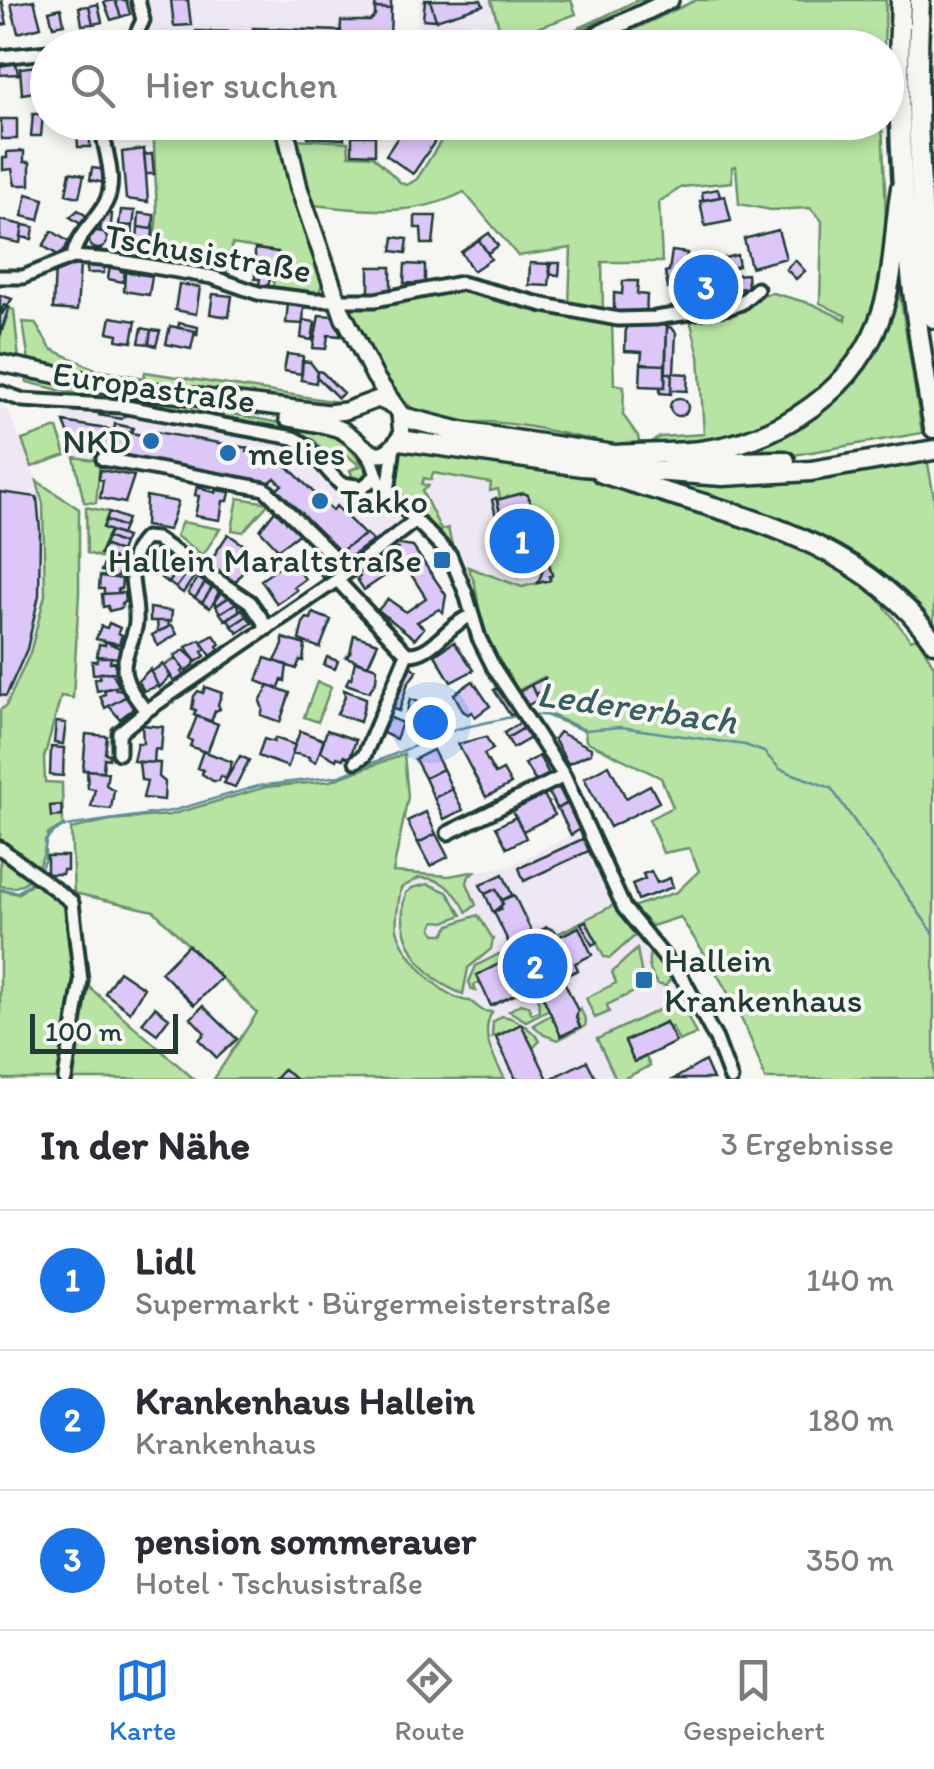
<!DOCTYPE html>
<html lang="de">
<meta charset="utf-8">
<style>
body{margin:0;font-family:Itim,sans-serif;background:#f7f7f7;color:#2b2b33}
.scale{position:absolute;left:30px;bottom:25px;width:148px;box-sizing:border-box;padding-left:10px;border:5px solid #1f3d34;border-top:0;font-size:28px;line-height:35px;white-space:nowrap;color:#1f3d34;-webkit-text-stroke:8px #f6f6f2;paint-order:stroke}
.you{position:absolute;left:430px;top:722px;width:35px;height:35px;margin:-25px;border:8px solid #fff;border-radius:50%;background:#1a73e8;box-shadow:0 0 0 15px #1a73e833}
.badge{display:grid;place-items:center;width:65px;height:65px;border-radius:50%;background:#1a73e8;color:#fff;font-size:32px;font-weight:700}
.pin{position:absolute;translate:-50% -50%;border:5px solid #fff;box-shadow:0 2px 10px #0006}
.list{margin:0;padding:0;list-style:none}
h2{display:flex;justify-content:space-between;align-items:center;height:130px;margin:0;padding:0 40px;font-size:42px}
h2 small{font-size:32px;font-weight:400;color:#7c7c81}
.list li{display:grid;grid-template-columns:65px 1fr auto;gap:30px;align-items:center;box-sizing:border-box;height:140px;padding:0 40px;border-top:2px solid #e1e1e2}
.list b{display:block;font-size:38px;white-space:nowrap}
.list p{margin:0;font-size:32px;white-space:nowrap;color:#7c7c81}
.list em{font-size:32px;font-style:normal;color:#7c7c81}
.icon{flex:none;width:55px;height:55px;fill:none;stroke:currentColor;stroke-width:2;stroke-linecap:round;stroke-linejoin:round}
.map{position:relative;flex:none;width:934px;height:1079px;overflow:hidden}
.search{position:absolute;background:#fff;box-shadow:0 5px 15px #0003;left:30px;right:30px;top:30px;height:110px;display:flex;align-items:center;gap:25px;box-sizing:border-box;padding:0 35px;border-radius:55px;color:#7c7c81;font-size:38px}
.sheet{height:550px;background:#fff}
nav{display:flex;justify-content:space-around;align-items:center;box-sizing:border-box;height:140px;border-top:2px solid #e1e1e2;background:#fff;font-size:28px;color:#7c7c81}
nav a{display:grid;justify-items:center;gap:5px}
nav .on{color:#1a73e8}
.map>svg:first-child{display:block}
.built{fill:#eee8f4}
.green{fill:#b7e4a2;stroke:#6b906b;stroke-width:2.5}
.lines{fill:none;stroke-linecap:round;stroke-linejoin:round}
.stream{stroke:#5b8e9d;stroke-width:2.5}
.building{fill:#ddc7f8;stroke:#1f3d34;stroke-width:2.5}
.minor-casing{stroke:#1f3d34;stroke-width:19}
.major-casing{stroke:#1f3d34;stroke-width:22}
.highway-casing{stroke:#1f3d34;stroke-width:25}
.minor{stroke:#f6f6f2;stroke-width:11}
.major{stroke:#f6f6f2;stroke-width:15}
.highway{stroke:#f6f6f2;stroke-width:18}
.poi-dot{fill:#1f6fb2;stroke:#f6f6f2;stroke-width:4}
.labels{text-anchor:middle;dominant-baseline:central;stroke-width:8;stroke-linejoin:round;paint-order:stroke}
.street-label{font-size:35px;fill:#1f3d34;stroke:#f6f6f2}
.poi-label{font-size:35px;fill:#1f3d34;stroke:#f6f6f2;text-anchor:start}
.water-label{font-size:38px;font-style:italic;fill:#385f60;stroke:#f6f6f2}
</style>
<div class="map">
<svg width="934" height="1079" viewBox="0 0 934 1079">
<rect width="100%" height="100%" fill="#f6f6f2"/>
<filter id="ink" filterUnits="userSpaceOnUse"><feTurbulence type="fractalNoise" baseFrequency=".01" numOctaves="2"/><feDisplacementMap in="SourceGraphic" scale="20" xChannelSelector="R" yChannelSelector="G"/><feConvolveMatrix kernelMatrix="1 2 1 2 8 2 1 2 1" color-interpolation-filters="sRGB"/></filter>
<g filter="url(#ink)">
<!-- built -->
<path class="built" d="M143,0H391L390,40L381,48L149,41Z
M419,0H491L500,30L475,21L453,28L417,29Z
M0,405L9,412L40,489L45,595L30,653L6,706L0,710Z
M120,411L293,444L344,495L358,502L391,505L405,520L339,565L268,494L74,457L63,425L65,412Z
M411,463L542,487L556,578L522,587L468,567L450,542L399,492Z
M583,829L616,904L673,974L680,1000L597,1039L616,1079H503L382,940L393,873L449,876L509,866Z"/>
<!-- green -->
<path class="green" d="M491,0H571L576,14C551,23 527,35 500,30Z
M638,0H650L553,41L491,47L473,37L479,35C533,58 589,23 638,0Z
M696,0H886L884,47H596Z
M153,123H273L294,200L324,280L318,294L272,292L278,252L232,244L226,277L152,263L157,212Z
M462,123H882C884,171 888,220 884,269C876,356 803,424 719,440C697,444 673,446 650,449L652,442L660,437L704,434L699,356L689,315L743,305L759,295L773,293L812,304L846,320V316L820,303L822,221L810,208L771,210L739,204L736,166L732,167V182L682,187L659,202L662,262H602L603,312L569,306L571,248L518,256L464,192C416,217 365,211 313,205L294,139L348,142L349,155L373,156L401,183L407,185L417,179L451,125Z
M458,287L612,323L614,384L624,386L623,415L638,436L640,448C589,443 539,424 488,422C466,422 431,425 413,409C382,383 369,350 352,313L351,306Z
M895,288H899L922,433L788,456L740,459L726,450L823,405Z
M10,308L14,310L19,360L0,355V338Z
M23,322L35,323L51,349L97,370L144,378L145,372L338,402L333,409L164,387L29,362Z
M30,376L328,432L344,440L367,471L361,478H353L350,470L360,466L341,450L342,462L334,465L315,441L304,435L185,411L67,392L27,382L26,377Z
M57,428L66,455L32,467L22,440Z
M409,449C486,460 565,467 639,492L638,496L643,498L645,494C698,506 813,543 855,575C876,592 894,620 911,640L917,637L934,666V1079H765C747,1019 715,968 680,917L652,926L632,907L677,892L699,871L689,848L663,853L649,819L673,807L661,778L586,741L585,731L548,716L544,677L517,691L483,633L475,584L468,567L522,587L550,580L552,575L536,515L529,516L525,504L530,502L528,495L522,493L497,500L500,497L498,489L490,491L491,483L433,473L431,480L424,478L422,484L428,486L422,491L441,530L448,528L452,545C437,530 396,500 394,479C394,472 396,462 397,455Z
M74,457L100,461L96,503L84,502Z
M927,458L934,497V631L873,571L653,481Z
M37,481L79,509V593L73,698L61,696L44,758L45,782L62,783L63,825L48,834L43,856L36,871L0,844V710L6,706L30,653L45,595L43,504Z
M238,498L269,503L243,532L232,530Z
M86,507L109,512L103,527L110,531L100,553L116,560L119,555L124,565L87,553Z
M182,522L220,529L203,555L176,536Z
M317,682L331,687L318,722L304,717Z
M404,754L408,797L393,872L449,876L477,871L469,876L467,883L476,905L467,912C456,892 443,877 419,878L401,888C399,900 395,918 397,929C402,955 444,1001 470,1001L483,1011L492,1012C479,1035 494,1058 505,1079H214L257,1013L154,911L74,893L71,829L110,820L170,815L266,787L330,781Z
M0,852L33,875C21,887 16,889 0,886Z
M37,879L66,905L70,912L77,984L62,1079H0V890L18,894Z
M428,884L447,892L462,915L445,922L435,921L432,928L435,934H444L450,925L478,915L493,939L491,949L468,968L463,994C422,979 393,936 406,893L412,888Z
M616,904L637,934L610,958L604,957L586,921L557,934Z
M637,949L644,987L607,1005L609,1012L595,1018L586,998L616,983L612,972Z
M653,949L673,974L666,986L657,984C651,974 644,959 653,949Z
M499,954L510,959L477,975L480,982L474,985L476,991L472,990L469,982L476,966Z
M537,984L549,1009L526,1021L509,1011L520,1004L528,1006L532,1014L539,1011Z
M89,987L194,1079H68L84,988Z
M680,1000L696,1034L679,1041L672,1027L669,1028L665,1022L625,1041L634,1062L646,1057L650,1066L623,1079H616L597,1039Z
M580,1008L586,1021L585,1026L558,1040L544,1035L533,1025L551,1015L562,1035L580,1027L576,1012Z
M502,1016C517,1018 531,1029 540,1041L533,1048L521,1025L492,1037L493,1022Z"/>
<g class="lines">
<!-- stream -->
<path class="stream" d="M528,714L553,716L585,730L621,727L745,745L764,752L780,769L831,788L934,934
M40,870L45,859V841L55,831L66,826L172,811L258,786L340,776L457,729L520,715
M0,889L18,892L32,881"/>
</g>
<!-- building -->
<path class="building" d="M34,0L41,27L18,33L11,4Z
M115,0L121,17L111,20L104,2Z
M115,0H126L130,14L121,17Z
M171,0H188L191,25L174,26Z
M376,0H391V9L375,8Z
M425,0H430L436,20L423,19Z
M430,0H481L483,5L436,20Z
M2,1L7,24L0,25V2Z
M98,4L102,22L93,24L89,6Z
M89,6L93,24L82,25L79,7Z
M61,8L64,24L53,26L49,11Z
M375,8L391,9L390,40L381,48L340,47L341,21H370L375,16Z
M253,28L341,31L340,47L253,44Z
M196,31L253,32V44L196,43Z
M16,63L18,74L0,75V66Z
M37,66L41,91L22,94L20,68Z
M33,114H43L41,136H31Z
M1,119H17V139H1Z
M67,122H90V147H78L77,130H67Z
M308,122H345L344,139L308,137Z
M367,122H387L386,130L366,129Z
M408,122H448L413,174L386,155Z
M352,136H375V154L352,153Z
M144,149L146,174L148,202L126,199L122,152Z
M24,151V162H30V185H15L12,169L3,170V158H7V152Z
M152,154L154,174H146L144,155Z
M92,168L107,170L105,183L90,180Z
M70,172L84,175L79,197L66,194Z
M718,189L720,197L703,200L702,192Z
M27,194L44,199L39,220L22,216Z
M725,196L731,221L705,226L700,201Z
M78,210L89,218L82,225L70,217Z
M121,210L135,211L133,226L119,225Z
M139,213L154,215L153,229L138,227Z
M102,214H112L110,235L100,232Z
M415,216H436L433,244H422L421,228H415Z
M0,220L23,225L20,243L0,239Z
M23,225L34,227L32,239L21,237Z
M119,225L133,226L132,241L118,240Z
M138,227L153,229L152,244L137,242Z
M778,230L786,258L751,267L744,239Z
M89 240a9 9 0 1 1 18 0a9 9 0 1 1-18 0Z
M52,231L69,242L60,256L43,246Z
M489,233L498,246L488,253L479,240Z
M394,237L408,239L406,253L392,251Z
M479,240L491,259L473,271L461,252Z
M114,248L129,250V257L114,255Z
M255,249L278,252L276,269H273L268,286L259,284L260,279H255Z
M134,250L148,253L147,260L133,257Z
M672,251L687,253L684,272L687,287L668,289L665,272L669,271Z
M737,255L739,266L719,271L716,260Z
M716,259L724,293L700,299L694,275L704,272L702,262Z
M795,260L805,271L796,279L786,269Z
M87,263H104V273H87Z
M530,263L551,264L549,286L529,285Z
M548,263H560L559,275L550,274Z
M110,264L122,266L121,271L125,272L123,282L108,279Z
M405,264L425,265V284L404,283Z
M80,265L77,311L53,309L55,267Z
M369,267H391V295H369Z
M125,272L152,276L149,295L124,291Z
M747,274L748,288L735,289L734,275Z
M623,281H638L637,294L647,295L646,314L614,312V293L622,294Z
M179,284L200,287L196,314L175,310Z
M213,294L232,296L229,317L210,314Z
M0,295L12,299L2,314L0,313Z
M288,303L304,304L303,324L286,323Z
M4,305L9,307L0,335V313Z
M319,315L334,316L341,336L328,335L326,349L313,348Z
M111,317L136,321L132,342L117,340L118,334L108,332Z
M303,320L315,322L312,340L301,338Z
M626,322L667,324L666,365L641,364L642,352L625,351Z
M179,323L198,327L197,336L195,331L178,328Z
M170,326L195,331L191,349L166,344Z
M667,327L672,328L676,333L674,373H665Z
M142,328L151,330L149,344L139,343Z
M151,330L160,331L156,346L149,344Z
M287,354L303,356L302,374L284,371Z
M302,361L310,362L317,371L316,383L301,380Z
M641,364L666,365L665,387L640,386Z
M317,371L322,372L343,393L338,398L316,376Z
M665,373H672L671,394L660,393V387H665Z
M672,373L688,374L687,391L671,390Z
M670 407a9 9 0 1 1 18 0a9 9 0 1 1-18 0Z
M112,411H120L127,413L122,419L98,415Z
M64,422L155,437L156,432L248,448L247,452L288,459L286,465L332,511L336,506L365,535L339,552L276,490L282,485L275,478L269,483L75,450Z
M115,424L133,428L131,433L114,430Z
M100,470L134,476L125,503L100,498L103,480L99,479Z
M197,486L216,493V490L230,492L228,501H223L220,520L195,516L199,496L195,495Z
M0,492L37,497L40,530L39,595L27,649L6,696L0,695Z
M523,493L528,495L530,503L525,504L543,570L517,577L497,500Z
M146,496L178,502L169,530L145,526Z
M496,498L503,523L498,524L492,500Z
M276,509L300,533L278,549L260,530Z
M109,512L127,519L124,527L106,520Z
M536,515L552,575L549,576L550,580L538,583L543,570L529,516Z
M106,520L124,527L121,535L103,528Z
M110,531L126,537L123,544L107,537Z
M228,534L247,547L238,555L249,563L234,584L207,566Z
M366,534L373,541L353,555L345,557L339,552Z
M107,537L123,544L120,552L104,545Z
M148,543L156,548L145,564L137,559Z
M395,544L413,547L446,595L443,613L439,609L417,622L424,628L415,639L378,610L388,599L406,612L426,598L404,563L364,590L357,579L360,577L358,574L398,549L394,548Z
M104,545L120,552L117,560L100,554Z
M155,550L163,555L153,570L145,564Z
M315,551L332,569L323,578L306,561Z
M163,555L169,559L159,574L153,570Z
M106,559L125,565L123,575L118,574L117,578L105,576L106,572L101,571Z
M291,559L305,579L294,587L297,590L277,604L261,580Z
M171,562L179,568L169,583L161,578Z
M179,568L187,573L176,588L169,583Z
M187,573L194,577L183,593L176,588Z
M100,576L122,579L121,589H118V593L104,594V589H99Z
M198,578L205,583L195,598L188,593Z
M205,583L212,588L202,603L195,598Z
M213,586L221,592L210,608L202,603Z
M220,589L229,597L217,605L214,602Z
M118,593H124L125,602L122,603V608L109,611L108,606L103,607L102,594Z
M231,596L236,603L220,613L216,606Z
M236,603L240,610L225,620L220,613Z
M150,608L172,611L171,621H150Z
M242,609L247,616L232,626L228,619Z
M313,613L331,620L320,648L299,640L303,623L307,618L311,619Z
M247,616L252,623L238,633L232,626Z
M157,621H168L169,627L158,632Z
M109,623L120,628L118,633L122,635L119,644L96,639L101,626L107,628Z
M172,625L177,634L158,646L152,635Z
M214,635L220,644L217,646L219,650L211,656L201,642Z
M354,635L378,643L368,665L346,657L350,653Z
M283,638L305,645L303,661L300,660L296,669L275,661L283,645Z
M200,640L206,649L202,652L205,656L196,662L186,647Z
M105,641L120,648L119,658L97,656L99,644L105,645Z
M454,642L474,670L451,682L435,655Z
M184,650L195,660L194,665L185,671L174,656Z
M98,657H111L110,662H115L116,672L93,674L92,661H97Z
M327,657L338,661L335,669L324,665Z
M265,658L287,665L285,681L282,680L278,689L257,681Z
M173,660H177L184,670L181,672L184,676L174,682L164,666Z
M355,661L377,668L376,681L369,692L346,684L349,678L351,679Z
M163,664L171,676L159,688L151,672Z
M410,666L417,671L408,683L399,711L391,708Z
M150,669L158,686L144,691L138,681Z
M112,672L119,686L97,691L95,679L100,678V673Z
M545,678V689L535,694L531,685Z
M473,681L490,706L475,717L472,712L468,714L463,711L454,694Z
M269,685L290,693L280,722L261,715L263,709L260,701Z
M531,685L538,700L526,706L517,693Z
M115,687L116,690L121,689L125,697L105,708L100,696L105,694L104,690Z
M205,687L222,693L218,704L220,709L215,711L211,722L194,715L196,710L192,709L194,696L198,691L203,693Z
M502,687L519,713L510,715L494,690Z
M344,690L366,698L360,722L337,714L345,697Z
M128,695L133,709L120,719L109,706Z
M410,699L430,706L424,722L431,725L428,733L404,724Z
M197,716L218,724L207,753L190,746L192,741L188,739Z
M389,717L402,723L396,739L383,733Z
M523,721L527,726L507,738L504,733Z
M56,722L66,723L63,744L54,743Z
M142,725L163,727L161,750L155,749L154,763L133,761L137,743H143Z
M528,726L534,736L513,748L507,738Z
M327,730L356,740L350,758L344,756L343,759L337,757L336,760L320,751Z
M300,731L324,740L316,762L309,759L310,757L292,753Z
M559,732L591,748V753L568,764L554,739Z
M86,734L107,736L105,753L109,754V759L104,758L103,771L83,770Z
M486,737L493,749L484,754L495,774L503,770L511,784L486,797L458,744Z
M275,738L295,745L288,767L258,756L264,739L274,742Z
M51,747L64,748L63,776L50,775Z
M433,750L443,769L425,778L415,759Z
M203,751L232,762L226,779L221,776L219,781H213L202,774L203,770L197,768Z
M240,756L249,760L235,787L224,783Z
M539,756L549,774L536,782L525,764Z
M139,762L160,763L159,777L165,782L164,800L143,798L147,781L141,780Z
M609,765L626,798L650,785L659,802L610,827L584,778Z
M443,769L452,789L434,798L425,778Z
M87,770L108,772L106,785L114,790L111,809L91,807L95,789L88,788Z
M557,784L567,804L557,809L547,789Z
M452,789L463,810L444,819L434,798Z
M544,795L555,815L523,831L512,811Z
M570,802L582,828L571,835L558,808Z
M61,805L62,816L51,817L50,806Z
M426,812L436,834L418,843L407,821Z
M516,817L526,838L507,848L496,827Z
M436,834L448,857L430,866L418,843Z
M587,837L593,849L524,881L519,868Z
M47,856H67V870H63L62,874H47Z
M651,871L657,883L670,878L673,887L638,900L632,884L645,879L643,874Z
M503,874L512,895L502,900L496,889L485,894L480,885Z
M496,889L503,904L493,912L485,894Z
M514,895L536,941L546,937L548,940L554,939L579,927L592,955L575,963L578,970L562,977L578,1011L576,1018L580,1027L561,1036L537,984L491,1006L477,975L515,956L494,912L501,909L502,900Z
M586,921L597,942L592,945L581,923Z
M547,927L555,931L558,937L544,938L540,931Z
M188,945L221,978L194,1005L161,972Z
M119,971L144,988L130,1012L105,993Z
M203,1006L237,1039L217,1058L199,1040L205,1033L191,1018Z
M155,1007L169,1018L157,1034L142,1023Z
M666,1022L676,1042L634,1062L625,1041Z
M521,1024L533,1048L548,1079H516L497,1040L496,1037Z
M587,1061L596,1079H550Z
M705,1061L713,1079H674L700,1064Z
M705,1061L713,1079H674L700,1064Z
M284,1069L295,1079H275Z"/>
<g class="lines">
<defs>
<path id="minor" d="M110,48H115
M130,48L143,20L138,0
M0,57L48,52
M73,257C76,235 96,222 106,202C118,179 103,147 101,122
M0,277H23L73,257L113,260L212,277L258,293L314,300H375L461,283L544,305L618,319L655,318L730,307L741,303L757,289
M0,392L23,400L121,406L294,438C325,454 347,518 388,492
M365,451L372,461L380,484L450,555L466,594L479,638L494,668L564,776L624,908L684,981L716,1039L731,1079
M103,459L265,489L348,571
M342,484L363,487L376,476
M388,492L394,446
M337,580L407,654
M407,654C433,656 447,624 471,616
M146,711C137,699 124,684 124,668C124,653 135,637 136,622C138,592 120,562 145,538L156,539L250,602L268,628
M119,753V733L146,711L337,580L416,520
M356,761L364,756L407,654
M448,833L564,776
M0,848L72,902L81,981L65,1079"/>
<path id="major" d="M558,48L591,38L670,0
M284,122L299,188L344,319
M0,363L117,387L328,413L345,411L378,399L392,405
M288,418C304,421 321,423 337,428C362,436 374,478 402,435L400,413L375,377L342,312"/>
<path id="highway" d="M901,0C894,145 908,285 934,428
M920,0C914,107 920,212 934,318
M402,417L461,432L621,456
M400,440L582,466L723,476L811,471L934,450
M616,455C644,453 672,454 700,451C780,441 859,389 883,309C895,270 894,229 901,188
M672,463L785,461
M602,473C719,512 858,533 934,642"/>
</defs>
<!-- minor casing -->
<use href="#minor" class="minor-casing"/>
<!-- major casing -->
<use href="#major" class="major-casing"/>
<!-- highway casing -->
<use href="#highway" class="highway-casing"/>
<!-- minor -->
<use href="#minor" class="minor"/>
<!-- major -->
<use href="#major" class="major"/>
<!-- highway -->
<use href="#highway" class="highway"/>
</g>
</g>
<!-- markers -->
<g class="poi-dot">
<circle cx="151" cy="441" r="10"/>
<circle cx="228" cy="453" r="10"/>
<circle cx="320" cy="501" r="10"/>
<rect x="432" y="550" width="20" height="20" rx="5"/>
<rect x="634" y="970" width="20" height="20" rx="5"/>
</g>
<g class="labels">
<!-- street labels -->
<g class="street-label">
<text transform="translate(208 253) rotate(10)">Tschusistraße</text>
<text transform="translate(154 387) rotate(8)">Europastraße</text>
</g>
<!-- poi labels -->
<g class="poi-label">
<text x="131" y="441" text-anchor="end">NKD</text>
<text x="248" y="453">melies</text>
<text x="340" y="501">Takko</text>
<text x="422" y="560" text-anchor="end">Hallein Maraltstraße</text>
<text x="664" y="960">Hallein<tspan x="664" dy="40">Krankenhaus</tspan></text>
</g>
<!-- water labels -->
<g class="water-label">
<text transform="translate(637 707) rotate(8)">Ledererbach</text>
</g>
</g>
</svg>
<div class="scale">100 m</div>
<div class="you"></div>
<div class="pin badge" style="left:522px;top:541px">1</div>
<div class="pin badge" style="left:535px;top:966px">2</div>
<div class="pin badge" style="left:706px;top:287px">3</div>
<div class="search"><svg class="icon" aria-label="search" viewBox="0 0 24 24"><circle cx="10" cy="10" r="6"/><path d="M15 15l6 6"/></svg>Hier suchen</div>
</div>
<section class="sheet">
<h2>In der Nähe<small>3 Ergebnisse</small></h2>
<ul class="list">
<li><span class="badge">1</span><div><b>Lidl</b><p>Supermarkt · Bürgermeisterstraße</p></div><em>140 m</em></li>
<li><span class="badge">2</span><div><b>Krankenhaus Hallein</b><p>Krankenhaus</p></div><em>180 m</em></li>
<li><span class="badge">3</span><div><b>pension sommerauer</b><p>Hotel · Tschusistraße</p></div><em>350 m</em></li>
</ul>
</section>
<nav>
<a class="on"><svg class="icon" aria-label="map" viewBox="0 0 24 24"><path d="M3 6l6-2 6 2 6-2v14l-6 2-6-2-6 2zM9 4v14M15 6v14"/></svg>Karte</a>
<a><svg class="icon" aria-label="directions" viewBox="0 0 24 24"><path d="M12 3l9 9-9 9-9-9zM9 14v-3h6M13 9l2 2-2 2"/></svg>Route</a>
<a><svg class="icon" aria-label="saved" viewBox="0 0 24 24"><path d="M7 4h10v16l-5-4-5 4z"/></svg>Gespeichert</a>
</nav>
